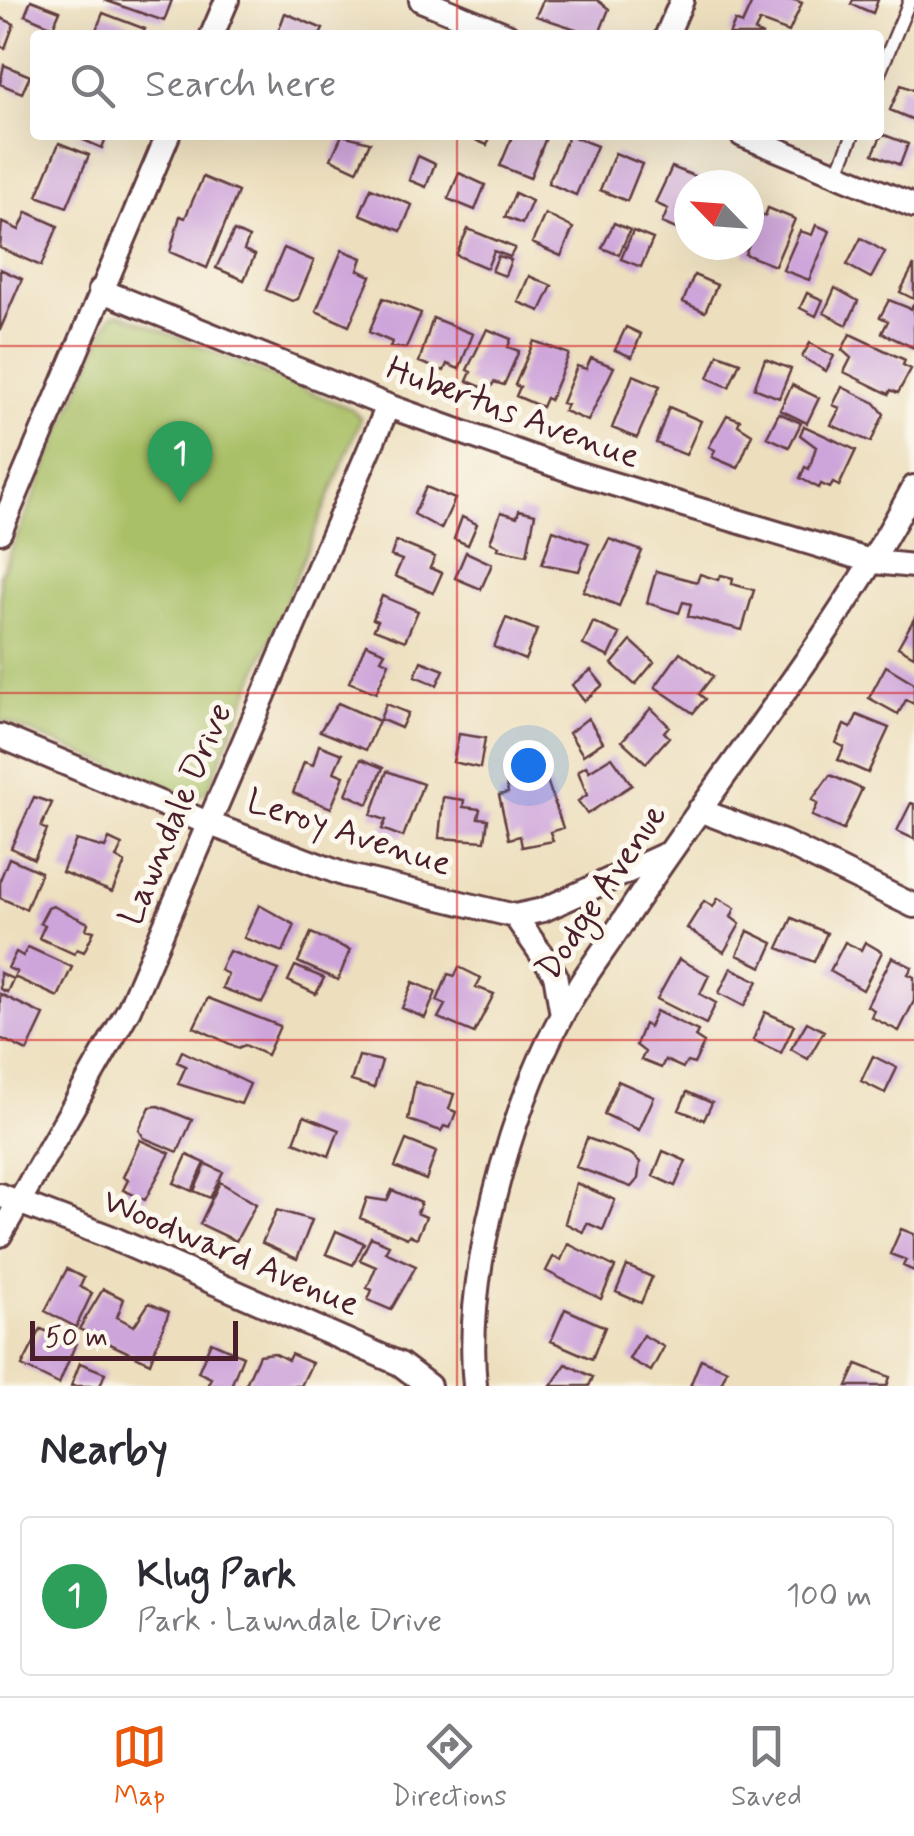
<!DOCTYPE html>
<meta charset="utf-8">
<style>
body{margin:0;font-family:Mynerve,sans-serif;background:#f7f7f7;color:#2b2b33}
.compass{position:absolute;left:674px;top:170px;width:90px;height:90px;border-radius:50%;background:#fff;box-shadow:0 10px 40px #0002;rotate:295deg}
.scale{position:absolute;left:30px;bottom:25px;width:208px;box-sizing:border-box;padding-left:10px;border:5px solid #4a1f2b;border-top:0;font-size:28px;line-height:35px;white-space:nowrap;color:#4a1f2b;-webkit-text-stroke:8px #fbf7ec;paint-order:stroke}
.you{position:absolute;left:528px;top:765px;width:35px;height:35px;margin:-25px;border:8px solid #fff;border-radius:50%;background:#1a73e8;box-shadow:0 0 0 15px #1a73e833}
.badge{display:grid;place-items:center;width:65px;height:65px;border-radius:50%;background:#ea580c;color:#fff;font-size:32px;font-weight:700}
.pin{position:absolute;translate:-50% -82px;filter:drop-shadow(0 2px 5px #0008)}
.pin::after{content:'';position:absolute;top:52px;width:35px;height:30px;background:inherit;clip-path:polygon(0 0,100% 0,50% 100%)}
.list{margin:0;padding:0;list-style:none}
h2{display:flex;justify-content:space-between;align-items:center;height:130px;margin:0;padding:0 40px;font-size:42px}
h2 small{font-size:32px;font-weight:400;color:#7c7c81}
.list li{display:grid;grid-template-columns:65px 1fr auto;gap:30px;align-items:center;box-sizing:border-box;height:160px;margin:0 20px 20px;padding:0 20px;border:2px solid #e1e1e2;border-radius:10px}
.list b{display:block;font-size:38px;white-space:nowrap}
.list p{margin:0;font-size:32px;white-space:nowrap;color:#7c7c81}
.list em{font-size:32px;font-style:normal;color:#7c7c81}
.icon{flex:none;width:55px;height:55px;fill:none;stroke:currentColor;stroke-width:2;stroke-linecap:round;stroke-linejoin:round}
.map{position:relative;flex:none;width:914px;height:1386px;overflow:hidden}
.search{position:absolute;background:#fff;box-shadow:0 10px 40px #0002;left:30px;right:30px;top:30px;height:110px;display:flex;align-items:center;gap:25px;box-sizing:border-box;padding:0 35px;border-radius:10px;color:#7c7c81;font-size:38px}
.sheet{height:310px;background:#fff}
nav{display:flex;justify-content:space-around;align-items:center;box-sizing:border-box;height:140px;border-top:2px solid #e1e1e2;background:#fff;font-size:28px;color:#7c7c81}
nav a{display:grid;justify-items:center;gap:5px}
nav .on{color:#ea580c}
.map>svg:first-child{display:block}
.green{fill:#a9c066;stroke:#7a7048;stroke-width:2.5}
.building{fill:#cea5da}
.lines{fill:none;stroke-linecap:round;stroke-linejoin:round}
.service-casing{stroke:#623c41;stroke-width:16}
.minor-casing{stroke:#623c41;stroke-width:28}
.service{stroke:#fff;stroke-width:11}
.minor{stroke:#fff;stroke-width:22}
.grid{fill:none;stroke:#d62828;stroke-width:2.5;stroke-opacity:0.55}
.labels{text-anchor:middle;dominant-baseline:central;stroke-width:10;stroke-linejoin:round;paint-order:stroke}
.street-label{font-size:35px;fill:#4a1f2b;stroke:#fbf7ec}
</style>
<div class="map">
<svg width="914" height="1386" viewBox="0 0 914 1386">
<rect width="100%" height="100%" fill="#fbf7ec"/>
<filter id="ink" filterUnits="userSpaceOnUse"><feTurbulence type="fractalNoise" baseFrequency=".01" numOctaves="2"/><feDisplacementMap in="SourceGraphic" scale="20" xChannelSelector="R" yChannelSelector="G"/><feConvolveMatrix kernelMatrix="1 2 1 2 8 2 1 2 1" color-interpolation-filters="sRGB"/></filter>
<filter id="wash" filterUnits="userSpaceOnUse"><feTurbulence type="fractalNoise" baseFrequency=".0048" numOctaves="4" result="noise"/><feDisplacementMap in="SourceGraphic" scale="40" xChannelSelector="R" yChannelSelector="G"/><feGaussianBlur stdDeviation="2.25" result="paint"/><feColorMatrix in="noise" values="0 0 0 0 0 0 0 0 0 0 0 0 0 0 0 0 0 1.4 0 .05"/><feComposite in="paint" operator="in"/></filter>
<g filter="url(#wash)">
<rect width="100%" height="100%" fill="#eddfbe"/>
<!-- green -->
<path class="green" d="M120,313L352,409L361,419L208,790L193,799L0,720V576L107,324L112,315Z"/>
<g id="blocks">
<!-- building -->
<path class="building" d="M31,0L60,11L53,27L25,15Z
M104,0H172L164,21Z
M543,0H597L609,9L599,34L588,33L536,16Z
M753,0H795L802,3L789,32L760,21L755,31L763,35H729L735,21L742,24Z
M853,0H878L873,13L851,4Z
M103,13L145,29L142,35H94Z
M285,13L323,29L320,35H277Z
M1,18L14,24L5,48L0,46Z
M4,65L30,76L22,93L0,84Z
M901,85L914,90V120L890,110Z
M882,134L908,144L900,165L873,154Z
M72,135H107L102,148Z
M342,135L370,142L357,171L331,159Z
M464,135H491L487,145Z
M513,135H547L530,178L500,166Z
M569,135L597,146L576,195L548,183Z
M59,143L89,155L67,207L37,196Z
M615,153L642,164L627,201L600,190Z
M418,156L435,164L426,187L409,180Z
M672,167L699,178L697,185H689V211L681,231L662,223L668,209L655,203Z
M459,173L485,185L475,210L448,199Z
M203,177L238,192L207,268L170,252L180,216L185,218Z
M371,188L412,205L401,231L360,214Z
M515,193L532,201L522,224L505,217Z
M768,208L795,219L775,266L745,254L761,214L765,216Z
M27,212L58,226L41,266L0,248L2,222L19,230Z
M545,214L573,228L561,256L532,243Z
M614,223L630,230L619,255L602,248Z
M816,225L830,231L809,280L783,270L800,231L812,235Z
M468,229L515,248L510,257L494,251L487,268L456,255Z
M234,231L249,238L244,250L255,255L244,280L216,268Z
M633,231L653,239L641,267L621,259Z
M861,238L885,252L871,278L847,265Z
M284,248L314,261L298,299L292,301L266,290Z
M342,250L362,258L358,270L371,276L349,326L316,311Z
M498,256L511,260L505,276L492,271Z
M914,265V299L900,292Z
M0,269L22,279L0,330Z
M694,275L717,285L705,312L683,302Z
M529,276L552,286L540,311L518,302Z
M835,288L858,301L847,325L824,313Z
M807,293L823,300L816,316L800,308Z
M383,298L421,313L406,348L390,347L392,342L369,332Z
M889,300L911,309L914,303V348L882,333L888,321L880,317Z
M433,318L473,334L459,369L447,364L444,371L419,362Z
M626,327L641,334L632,357L615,350Z
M487,329L511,339L508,347L519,351L504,385L494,382L489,390L467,381L471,372L467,370Z
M850,334L905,360L903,365L911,369L898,393L891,390L889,394L844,372L851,358L842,350Z
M534,341L569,354L550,400L546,398L542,407L516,396L520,387L515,385Z
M810,343L834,356L826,371L802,357Z
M718,354L740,362L729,387L708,378Z
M591,358L614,367L588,421L564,411L567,404L562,403L577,366L586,369Z
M765,359L791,369L779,398L754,388Z
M633,375L660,386L637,438L612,428Z
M792,385L819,398L807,423L780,410Z
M842,387L875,403L884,414L871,442L831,425L840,408L833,405Z
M669,407L701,421L686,455L656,443Z
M779,413L801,423L789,447L767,437Z
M727,415L740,420L738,425L752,434L738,468L712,457L715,450L709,447Z
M804,426L856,450L839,486L833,483L830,488L821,484L819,488L800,478L805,467L809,469L816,447L800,435Z
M426,487L455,499L441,529L414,514Z
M519,510L535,514L527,555L498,549L499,546L490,542L501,512L517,517Z
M462,517L477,524L468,545L454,539Z
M553,530L589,543L579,571L542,564Z
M609,539L642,551L619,606L583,591Z
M396,541L435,557L430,568L442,573L433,593L395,576L402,560L391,556Z
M466,552L492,564L481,589L455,578Z
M656,571L697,582L700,574L718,580L721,575L733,578L732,584L754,590L742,630L688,616L691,604L683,602L679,613L647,603Z
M382,596L418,611L405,641L374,629L378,621L373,619Z
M506,618L537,630L525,660L494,647Z
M914,619V656L898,647Z
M593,622L620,634L609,657L583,645Z
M631,641L654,662L635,685L612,664Z
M366,644L385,652L381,659L389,663L376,693L349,682Z
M680,652L713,676L699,694L705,699L693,713L655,687Z
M421,661L444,670L437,685L415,676Z
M886,666L914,683V704L906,700L898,714L869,698Z
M591,670L603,685L584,701L572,685Z
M338,703L379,721L366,750L320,731Z
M386,704L408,713L401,728L380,719Z
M651,708L669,726L664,732L669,737L646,763L622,741Z
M857,715L889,728L868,773L838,760L844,747L836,743L844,725L851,728Z
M588,718L603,742L583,755L569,733Z
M459,734L485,738L480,768L453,762Z
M319,745L342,754L334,772L344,776L331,808L293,793L304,762L313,765Z
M612,757L632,785L587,814L578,801L587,795L578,771L586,766L589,771Z
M361,759L383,768L368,804L346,794Z
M535,765L536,772L544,771L563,828L550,832L553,841L522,847L520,836L509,839L499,795L508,793L504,771Z
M387,771L423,784L403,837L382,829L386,820L371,815Z
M830,775L862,789L843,830L812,816L818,803L812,800Z
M34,797L52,803L41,827L47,830L34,859L11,848Z
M443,797L464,800L463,807L480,809L478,818L488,819L485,841L439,838Z
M911,803L914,804V839L897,831Z
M109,839L122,845L116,858L125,863L112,892L62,872L76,840L105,848Z
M9,858L41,872L26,909L0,898V880Z
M718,898L735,908L731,917L740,924L724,952L687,928L704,901L713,907Z
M259,905L295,925L283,952L244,938Z
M53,906L88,923L86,929L94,931L84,952L77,949L74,954L39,938L45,925L40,923L48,908Z
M792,918L827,933L814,962L778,948Z
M748,931L773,943L762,967L737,955Z
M311,933L350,950L338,980L298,962Z
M845,942L861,950L865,942L882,952L863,990L830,971Z
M28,947L72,967L58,997L14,977L17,972L8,968L16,952L23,956Z
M229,951L279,970L262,1003L222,988L228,974L220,970Z
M892,957L912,967L908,974L914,977V1001L899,1031L871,1017L874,1010L867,1006Z
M679,959L709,975L700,994L716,1003L706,1024L657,999Z
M295,966L324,978L316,994L288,981Z
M459,967L481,978L476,987L494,994L474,1033L438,1018L445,1005L437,1001L448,974L455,976Z
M731,968L758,981L744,1006L719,993Z
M0,973L13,979L7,992L0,989Z
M413,982L436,992L425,1018L402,1008Z
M0,994L44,1015L27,1051L0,1038Z
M208,998L280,1026L267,1055L245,1045L238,1048L194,1027Z
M656,1011L698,1031L695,1037L704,1043L694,1064L687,1062L683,1068L665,1060L661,1068L641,1060L645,1052L636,1045L644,1024L649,1027Z
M765,1012L794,1025L781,1053L753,1040Z
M807,1022L824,1031L808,1059L791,1049Z
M182,1051L250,1084L241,1104L178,1084L186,1066L177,1062Z
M359,1056L382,1061L374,1088L351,1081Z
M873,1056L897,1068L885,1093L861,1081Z
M618,1081L654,1097L639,1130L604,1114Z
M415,1082L454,1094L449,1109L456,1112L450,1128L444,1126L441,1131L408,1120Z
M687,1092L712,1103L704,1120L679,1110Z
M158,1106L192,1120L178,1152L144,1138L139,1130L150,1107Z
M304,1116L339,1130L329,1156L294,1142Z
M587,1138L631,1154L640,1162L638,1179L631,1187L576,1167Z
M140,1140L170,1153L145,1200L123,1190L128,1180L123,1177Z
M406,1140L436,1152L426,1180L395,1167Z
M663,1151L686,1161L675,1186L653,1176Z
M187,1155L205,1163L192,1191L174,1183Z
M206,1164L223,1172L210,1198L194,1191Z
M220,1182L256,1204L236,1241L200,1224Z
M576,1183L615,1200L603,1230L587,1223L583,1232L565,1223Z
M392,1190L421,1203L417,1213L426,1217L417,1238L409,1235L407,1238L360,1218L367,1198L387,1201Z
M277,1210L312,1220L297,1259L262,1243Z
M901,1229L914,1234V1271L903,1266L906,1260L890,1254Z
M336,1231L364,1243L353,1265L326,1254Z
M371,1237L389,1245L385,1252L416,1266L391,1310L368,1300L372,1290L367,1288L376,1267L360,1260Z
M568,1244L615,1267L601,1299L546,1271L553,1257L561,1260Z
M627,1266L652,1277L641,1303L616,1292Z
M67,1269L84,1278L80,1287L92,1293L76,1327L45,1311Z
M103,1289L124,1299L117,1317L134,1326L149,1303L169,1312L150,1363L79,1329Z
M565,1309L605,1327L592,1359L551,1341Z
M41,1329L76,1343L59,1384L22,1366Z
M643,1335L664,1347L651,1371L629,1359Z
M211,1342L243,1356L231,1386H207L211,1378L198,1372Z
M274,1353L288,1360L291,1354L312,1363L301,1386H245L259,1355Z
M701,1359L727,1370L720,1386H690Z
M80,1363L105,1373L100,1386H71Z
M566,1364L593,1377L589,1386H551Z
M857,1364L890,1377L887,1386H847Z"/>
</g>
</g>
<g filter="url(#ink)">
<use href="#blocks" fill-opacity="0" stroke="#623c41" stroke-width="2.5"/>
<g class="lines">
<defs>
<path id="service" d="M879,74L910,0
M837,173L853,135"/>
<path id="minor" d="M421,0L507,35
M212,35L227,0
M667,35L682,0
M742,135L914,206
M100,290L388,406L580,474L874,562L914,566
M0,532L168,135
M0,736L210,824L345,875L515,916L543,910L664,855
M699,810L783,842L914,906
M515,916L555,974L562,1015
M0,1195L110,1237L400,1364L429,1386
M0,1235L129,1009L388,406
M475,1386C464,1275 509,1114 562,1015C579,982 604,951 624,920C719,775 833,640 914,487"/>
</defs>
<!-- service casing -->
<use href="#service" class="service-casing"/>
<!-- minor casing -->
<use href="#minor" class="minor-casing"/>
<!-- service -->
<use href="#service" class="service"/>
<!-- minor -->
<use href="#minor" class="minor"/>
</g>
</g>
<!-- grid -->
<path class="grid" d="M457,0V35M457,135V1386M0,346H914M0,693H914M0,1040H914"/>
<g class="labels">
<!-- street labels -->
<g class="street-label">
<text transform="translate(513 413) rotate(20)">Hubertus Avenue</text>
<text transform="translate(176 814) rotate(-67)">Lawndale Drive</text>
<text transform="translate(349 833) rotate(18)">Leroy Avenue</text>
<text transform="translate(602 892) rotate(-56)">Dodge Avenue</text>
<text transform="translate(231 1253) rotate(23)">Woodward Avenue</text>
</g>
</g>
</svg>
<svg class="compass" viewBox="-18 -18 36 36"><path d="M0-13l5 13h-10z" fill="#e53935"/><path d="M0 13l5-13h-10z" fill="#7c7c81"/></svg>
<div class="scale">50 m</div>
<div class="you"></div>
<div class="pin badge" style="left:180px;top:503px;background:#2e9e5b">1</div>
<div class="search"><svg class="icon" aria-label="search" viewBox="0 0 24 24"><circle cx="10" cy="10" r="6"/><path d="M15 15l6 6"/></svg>Search here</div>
</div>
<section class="sheet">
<h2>Nearby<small></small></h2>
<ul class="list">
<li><span class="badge" style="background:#2e9e5b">1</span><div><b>Klug Park</b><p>Park · Lawndale Drive</p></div><em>100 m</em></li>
</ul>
</section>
<nav>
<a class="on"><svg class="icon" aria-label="map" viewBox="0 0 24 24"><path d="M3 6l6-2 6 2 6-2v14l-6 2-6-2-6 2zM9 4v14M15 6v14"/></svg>Map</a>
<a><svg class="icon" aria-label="directions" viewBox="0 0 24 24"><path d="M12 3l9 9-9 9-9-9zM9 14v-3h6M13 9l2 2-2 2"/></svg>Directions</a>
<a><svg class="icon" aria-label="saved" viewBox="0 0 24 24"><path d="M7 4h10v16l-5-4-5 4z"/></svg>Saved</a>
</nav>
